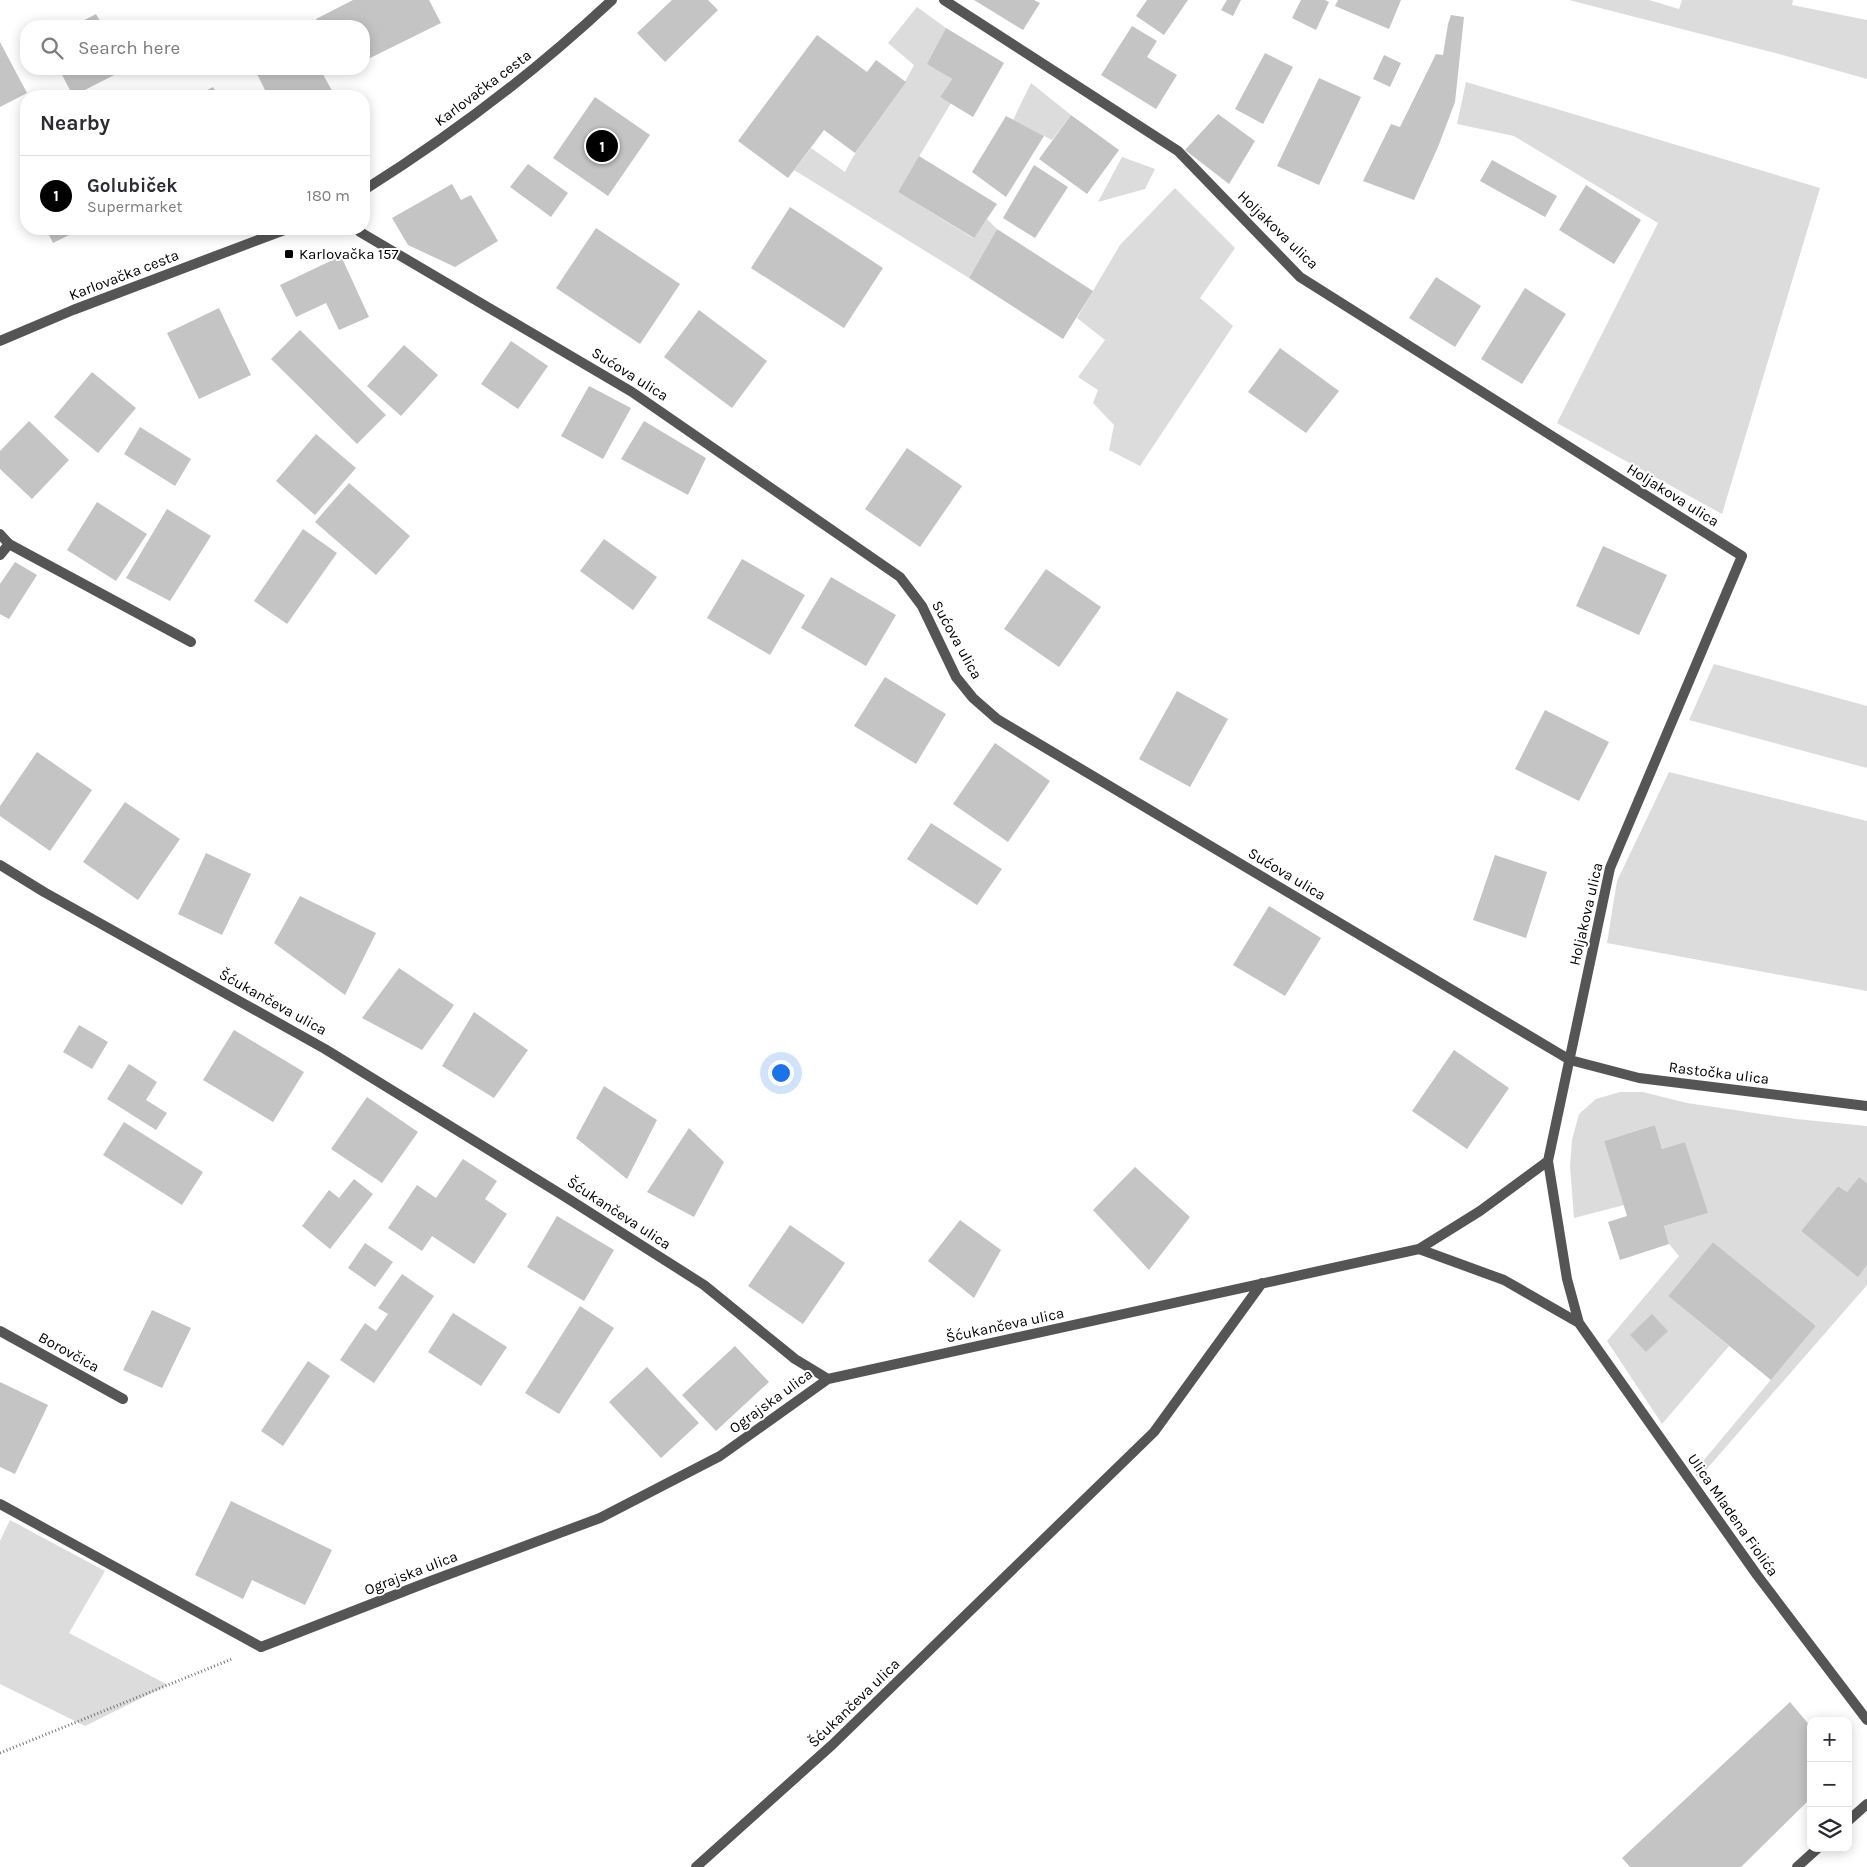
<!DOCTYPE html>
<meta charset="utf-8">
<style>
body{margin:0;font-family:Karla,sans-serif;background:#f2f2f3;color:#2b2b33}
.controls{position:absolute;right:15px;bottom:15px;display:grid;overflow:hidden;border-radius:10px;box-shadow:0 2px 12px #0003}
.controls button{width:45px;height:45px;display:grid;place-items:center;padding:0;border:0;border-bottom:1px solid #e1e1e2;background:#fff;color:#2b2b33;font:25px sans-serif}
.you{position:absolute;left:780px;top:1072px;width:18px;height:18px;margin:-12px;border:4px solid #fff;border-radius:50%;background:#1a73e8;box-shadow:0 0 0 8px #1a73e833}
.badge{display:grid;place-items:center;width:32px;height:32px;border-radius:50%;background:#000;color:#fff;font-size:16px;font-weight:700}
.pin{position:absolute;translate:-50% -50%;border:2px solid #fff;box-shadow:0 1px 5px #0006}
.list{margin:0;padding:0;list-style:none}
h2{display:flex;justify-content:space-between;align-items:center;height:65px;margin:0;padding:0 20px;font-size:21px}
h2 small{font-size:16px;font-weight:400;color:#7c7c81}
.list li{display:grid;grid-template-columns:32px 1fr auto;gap:15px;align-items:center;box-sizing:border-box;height:80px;padding:0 20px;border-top:1px solid #e1e1e2}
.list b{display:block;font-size:19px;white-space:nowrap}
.list p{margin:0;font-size:16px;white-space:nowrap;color:#7c7c81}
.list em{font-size:16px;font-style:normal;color:#7c7c81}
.icon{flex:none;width:28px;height:28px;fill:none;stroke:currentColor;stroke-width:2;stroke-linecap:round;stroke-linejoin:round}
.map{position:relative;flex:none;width:1867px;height:1867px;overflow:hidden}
.search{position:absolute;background:#fff;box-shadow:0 2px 12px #0003;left:20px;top:20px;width:350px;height:55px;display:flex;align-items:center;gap:12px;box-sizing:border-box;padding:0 18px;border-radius:20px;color:#7c7c81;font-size:19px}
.panel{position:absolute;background:#fff;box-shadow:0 2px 12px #0003;left:20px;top:90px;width:350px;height:145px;border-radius:20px}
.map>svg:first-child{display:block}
.green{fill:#dcdcdc}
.building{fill:#c4c4c4}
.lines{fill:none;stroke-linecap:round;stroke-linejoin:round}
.path{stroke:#777;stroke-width:3;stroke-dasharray:1 2.5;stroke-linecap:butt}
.service{stroke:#555;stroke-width:10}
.minor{stroke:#555;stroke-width:10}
.tertiary{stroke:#555;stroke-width:10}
.poi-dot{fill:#000;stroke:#fff;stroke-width:2}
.labels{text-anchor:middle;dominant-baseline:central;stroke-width:4;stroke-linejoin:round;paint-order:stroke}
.street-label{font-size:15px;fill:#000;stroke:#fff}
.poi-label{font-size:15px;fill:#000;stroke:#fff;text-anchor:start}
</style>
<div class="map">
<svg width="1867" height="1867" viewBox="0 0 1867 1867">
<rect width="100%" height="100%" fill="#fff"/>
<!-- green -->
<path class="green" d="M1569,0H1649L1679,9L1682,0H1793L1792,5L1867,20V79L1779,54Z
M917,7L946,28L928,64L952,79L940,97L951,103L898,192L973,238L987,219L997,229L969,278L794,170L811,148L845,172C864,134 895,104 914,65L888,43Z
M1466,82L1820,188L1722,514L1557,423L1658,223L1514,136L1457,124Z
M1031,83L1071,115L1052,140L1013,120Z
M1122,157L1155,169L1145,189L1098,202Z
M1175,188L1235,248L1200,298L1233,326L1140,466L1109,450L1114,425L1093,403L1098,390L1078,377L1105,340L1077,318L1120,245Z
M1714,664L1867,706V768L1689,720Z
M1669,772L1867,821V991L1607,943L1617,881Z
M1620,1092H1643L1687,1103L1796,1119L1867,1126V1183L1859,1177L1847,1192L1838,1186L1801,1231L1858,1276L1867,1265V1285L1698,1479L1694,1472L1816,1326L1713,1242L1668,1296L1729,1346L1662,1424L1607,1341L1679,1256L1669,1244L1664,1226L1707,1213L1685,1142L1662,1149L1655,1125L1604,1141L1624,1205L1574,1218L1570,1166L1572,1140L1579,1114L1596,1099Z
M10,1520L105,1571L69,1633L168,1685L85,1726L0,1684V1541Z"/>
<!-- building -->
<path class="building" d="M353,0H429L441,23L364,61V26H320L316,19Z
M672,0H708L718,10L665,62L637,33Z
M974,0H1034L1040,3L1023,30Z
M1147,0H1188L1164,35L1136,16Z
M1227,0H1241L1233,16L1221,10Z
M1301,0H1325L1329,2L1316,30L1292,18Z
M1338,0H1401L1389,29L1335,6Z
M96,14L103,26H73Z
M1451,15L1464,17L1455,102L1438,147L1414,200L1363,181L1391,124L1400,127L1436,54L1443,55L1448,24Z
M1132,26L1157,41L1147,57L1177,75L1156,109L1101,75Z
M946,28L1004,63L973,117L940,97L952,79L927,64Z
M817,35L867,72L876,60L906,82L855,153L824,130L788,178L738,141Z
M0,42L27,93L0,107Z
M1265,53L1293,67L1263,124L1235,109Z
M1384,55L1401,63L1390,87L1373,79Z
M59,69H126L73,96Z
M262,69H320L335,96H268L256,72Z
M1319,78L1361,97L1319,185L1277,166Z
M213,87L218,96H196Z
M595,97L650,135L608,196L553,158Z
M1218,114L1255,141L1229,184L1185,150Z
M1071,115L1119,150L1087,194L1039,159Z
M1006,116L1044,136L1006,197L972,172Z
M919,156L997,204L974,238L898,192Z
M1492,160L1557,196L1545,217L1480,181Z
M528,164L568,193L551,217L510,187Z
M1034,165L1068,187L1035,238L1003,218Z
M452,184L461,200L471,195L498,241L455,267L408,245L392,218Z
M1586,185L1641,220L1614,264L1559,230Z
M790,207L883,268L844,328L751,268Z
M596,228L680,284L640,344L556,288Z
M46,229H81L53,243Z
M997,229L1093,291L1063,339L969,278Z
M341,256L369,317L339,330L326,303L296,317L280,285Z
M1436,277L1481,306L1455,347L1409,318Z
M1525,288L1566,314L1522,384L1481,359Z
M219,308L251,375L199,399L167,333Z
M699,310L767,361L732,408L664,357Z
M300,330L386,415L357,444L271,359Z
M511,341L548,366L518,409L481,384Z
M404,345L438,375L401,416L367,386Z
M1280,348L1339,391L1306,433L1248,392Z
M92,372L136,408L98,453L54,417Z
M589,386L631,408L603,459L561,436Z
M29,421L69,460L32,499L0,469V451Z
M644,421L706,458L688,495L621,459Z
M140,427L191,459L175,486L124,454Z
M316,434L356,468L315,515L276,481Z
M907,448L962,486L920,547L865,509Z
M349,483L410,536L376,575L315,522Z
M97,502L147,534L116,581L67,550Z
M167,509L211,536L170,601L126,578Z
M303,529L337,553L287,624L254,601Z
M604,539L657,577L633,610L580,571Z
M1603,546L1667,575L1639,635L1576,606Z
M742,559L805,595L770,655L707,618Z
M15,562L37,575L9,619L0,614V584Z
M1046,569L1101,607L1059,667L1004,629Z
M831,577L896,615L866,666L801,628Z
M885,677L946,714L916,764L854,726Z
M1177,691L1228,719L1190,787L1139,759Z
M1545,710L1609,742L1579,801L1515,769Z
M995,743L1050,781L1008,842L953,804Z
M37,752L92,790L50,851L0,816V806Z
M125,802L180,839L138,900L83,862Z
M931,823L1002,869L977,905L907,859Z
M206,853L251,874L222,935L178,914Z
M1495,855L1547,872L1526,938L1473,920Z
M300,896L376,933L345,995L274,943Z
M1269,906L1321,938L1285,996L1233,965Z
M399,968L454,1005L422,1050L362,1018Z
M474,1012L528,1050L494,1098L442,1066Z
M79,1025L108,1042L92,1069L63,1052Z
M234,1030L304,1072L273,1122L203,1080Z
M1454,1050L1509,1088L1467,1149L1412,1111Z
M129,1064L157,1082L146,1100L167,1113L156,1130L107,1099Z
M604,1086L657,1120L627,1179L576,1138Z
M367,1097L418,1132L382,1183L331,1149Z
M124,1122L203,1172L182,1205L103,1155Z
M1655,1125L1662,1149L1685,1142L1708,1213L1664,1226L1669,1244L1620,1260L1608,1222L1627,1216L1604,1141Z
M689,1128L724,1162L694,1217L647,1192Z
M463,1159L497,1181L485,1199L507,1214L474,1264L432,1236L422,1251L388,1228L417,1185L436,1198Z
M1135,1167L1190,1217L1149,1270L1093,1210Z
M1859,1177L1867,1183V1265L1858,1277L1801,1231L1838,1186L1847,1192Z
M354,1179L373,1194L330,1249L302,1226L329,1190L339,1198Z
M557,1216L614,1250L584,1301L527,1267Z
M960,1220L1001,1250L974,1298L928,1261Z
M790,1225L845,1263L803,1324L748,1286Z
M1713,1242L1816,1326L1771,1380L1668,1296Z
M365,1243L393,1262L375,1287L348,1268Z
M402,1274L434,1296L374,1383L340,1360L365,1323L376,1331L388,1314L378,1308Z
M580,1306L614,1328L559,1414L525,1393Z
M152,1310L191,1328L162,1388L123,1370Z
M453,1313L507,1347L481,1386L428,1352Z
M1652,1314L1668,1331L1646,1352L1630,1335Z
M735,1346L769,1382L716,1431L682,1395Z
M308,1361L330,1376L283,1446L261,1431Z
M647,1367L699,1423L661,1458L609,1402Z
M0,1382L48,1405L15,1474L0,1467Z
M231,1501L332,1550L305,1605L252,1580L243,1599L195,1575Z
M1790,1702L1811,1727V1798L1741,1867H1630L1622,1858Z"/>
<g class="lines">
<!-- path -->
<path class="path" d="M0,1753L232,1659"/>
<!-- service -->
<path class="service" d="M9,544L191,642
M1848,1821L1867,1804
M1797,1867L1818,1848"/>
<!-- minor -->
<path class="minor" d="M944,0L1178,151L1300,277L1742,556L1610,868L1548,1161L1567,1279L1579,1323L1757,1575L1867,1720
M358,229L360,232L632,392L900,577L922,606L956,677L973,698L997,719L1570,1060L1639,1078L1867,1106
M0,534L9,544L0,555
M0,865L44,892L325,1049L567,1198L704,1285L795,1359L828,1379L1419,1249L1480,1211L1548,1161
M1419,1249L1504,1280L1579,1323
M0,1331L123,1399
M0,1504L261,1647L428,1582L600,1518L720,1456L828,1379
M696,1867L832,1745L1154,1432L1262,1283"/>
<!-- tertiary -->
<path class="tertiary" d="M364,190C452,135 536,71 612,0
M0,341L73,310L287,229"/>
</g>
<!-- markers -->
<rect class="poi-dot" x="284" y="249" width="10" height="10" rx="2.5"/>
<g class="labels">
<!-- street labels -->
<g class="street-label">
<text transform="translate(483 88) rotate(-37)">Karlovačka cesta</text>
<text transform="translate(1278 230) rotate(44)">Holjakova ulica</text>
<text transform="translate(124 275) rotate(-21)">Karlovačka cesta</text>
<text transform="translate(630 374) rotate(32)">Sućova ulica</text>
<text transform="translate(1673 495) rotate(32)">Holjakova ulica</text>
<text transform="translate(957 640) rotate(61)">Sućova ulica</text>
<text transform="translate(1287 874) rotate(31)">Sućova ulica</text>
<text transform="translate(1586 914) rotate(-77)">Holjakova ulica</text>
<text transform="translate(273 1002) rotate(29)">Šćukančeva ulica</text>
<text transform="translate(1719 1073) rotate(7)">Rastočka ulica</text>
<text transform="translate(619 1213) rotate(33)">Šćukančeva ulica</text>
<text transform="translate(1005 1325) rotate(-12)">Šćukančeva ulica</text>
<text transform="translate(69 1352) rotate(29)">Borovčica</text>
<text transform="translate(771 1401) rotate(-36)">Ograjska ulica</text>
<text transform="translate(1733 1515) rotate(55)">Ulica Mladena Fiolića</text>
<text transform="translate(411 1573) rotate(-21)">Ograjska ulica</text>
<text transform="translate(854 1703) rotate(-44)">Šćukančeva ulica</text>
</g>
<!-- poi labels -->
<g class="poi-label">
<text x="299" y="254">Karlovačka 157</text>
</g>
</g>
</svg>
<div class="controls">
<button>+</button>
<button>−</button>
<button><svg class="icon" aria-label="layers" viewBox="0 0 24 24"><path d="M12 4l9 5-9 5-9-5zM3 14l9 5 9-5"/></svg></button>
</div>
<div class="you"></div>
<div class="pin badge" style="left:602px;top:146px">1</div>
<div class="search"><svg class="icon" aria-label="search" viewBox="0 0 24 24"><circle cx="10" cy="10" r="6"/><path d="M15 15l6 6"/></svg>Search here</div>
<section class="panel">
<h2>Nearby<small></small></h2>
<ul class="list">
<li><span class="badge">1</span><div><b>Golubiček</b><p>Supermarket</p></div><em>180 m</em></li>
</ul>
</section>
</div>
